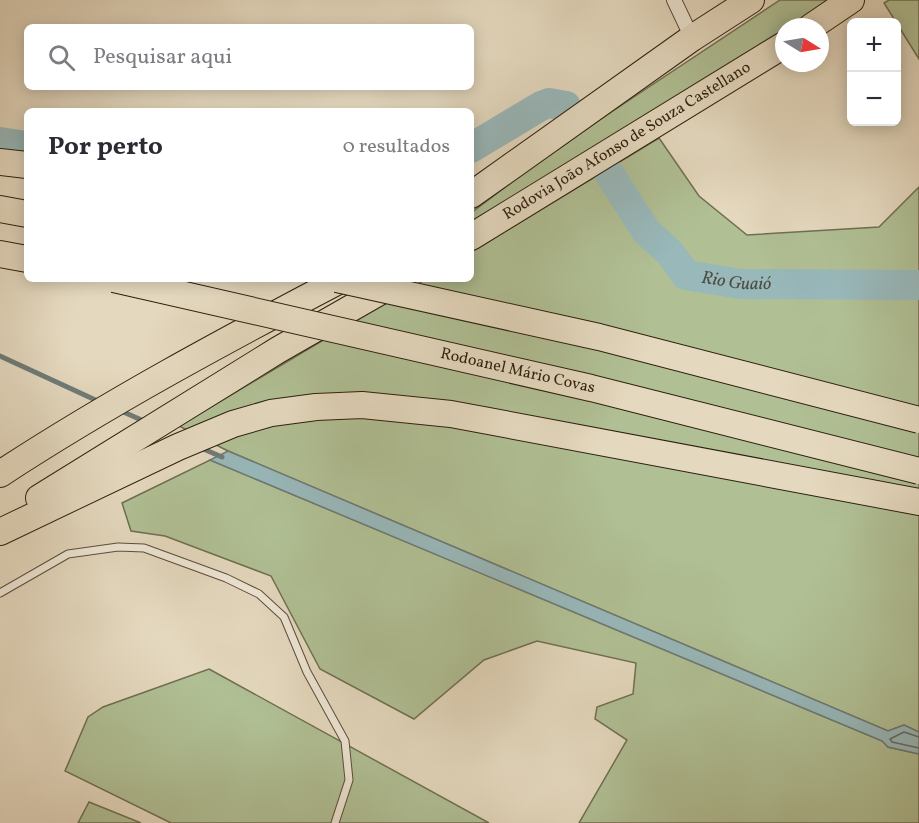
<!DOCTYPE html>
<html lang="pt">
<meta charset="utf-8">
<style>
body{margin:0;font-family:Vollkorn,serif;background:#f2f2f3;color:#2b2b33}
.controls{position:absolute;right:18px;top:18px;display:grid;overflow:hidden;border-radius:9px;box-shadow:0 3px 15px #0003}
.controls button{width:54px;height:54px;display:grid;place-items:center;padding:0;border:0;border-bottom:2px solid #e1e1e2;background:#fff;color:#2b2b33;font:30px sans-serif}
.compass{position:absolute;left:775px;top:18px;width:54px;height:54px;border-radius:50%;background:#fff;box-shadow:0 3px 15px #0003;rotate:101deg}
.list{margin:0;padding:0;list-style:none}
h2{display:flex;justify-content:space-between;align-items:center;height:78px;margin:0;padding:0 24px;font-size:26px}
h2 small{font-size:20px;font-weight:400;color:#7c7c81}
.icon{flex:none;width:33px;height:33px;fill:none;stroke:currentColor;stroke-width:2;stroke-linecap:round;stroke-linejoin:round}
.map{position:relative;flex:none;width:919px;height:823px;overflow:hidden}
.search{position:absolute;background:#fff;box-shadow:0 3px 15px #0003;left:24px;top:24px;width:450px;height:66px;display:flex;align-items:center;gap:15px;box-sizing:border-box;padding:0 21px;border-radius:9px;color:#7c7c81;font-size:22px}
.panel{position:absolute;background:#fff;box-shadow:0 3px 15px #0003;left:24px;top:108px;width:450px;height:174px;border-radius:9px}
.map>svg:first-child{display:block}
.green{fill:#b0bf94;stroke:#6f6f52;stroke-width:1.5}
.water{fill:#98b8ba;stroke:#6e7b76;stroke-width:1.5}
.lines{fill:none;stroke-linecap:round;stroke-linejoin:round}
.shore{stroke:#636c64;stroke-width:1.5}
.stream{stroke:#6e7b76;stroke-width:5}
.river{stroke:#98b8ba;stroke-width:30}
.lane-casing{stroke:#5c4d3b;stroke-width:9}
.street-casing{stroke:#5c4d3b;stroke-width:16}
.highway-casing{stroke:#2e1f0f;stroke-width:28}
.lane{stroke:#ede6d5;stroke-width:7}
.street{stroke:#ede6d5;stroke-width:14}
.highway{stroke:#e4d8be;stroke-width:26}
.highway-bridge-casing{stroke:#2e1f0f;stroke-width:28;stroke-linecap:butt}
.highway-bridge{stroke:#e4d8be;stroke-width:26}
.labels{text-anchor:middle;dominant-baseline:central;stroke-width:5;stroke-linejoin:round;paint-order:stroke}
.street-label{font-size:16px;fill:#2e1f0f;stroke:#ede6d5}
.water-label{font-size:18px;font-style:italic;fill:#4e4d42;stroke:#ede6d5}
</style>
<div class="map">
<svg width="919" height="823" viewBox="0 0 919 823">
<rect width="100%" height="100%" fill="#e4d8be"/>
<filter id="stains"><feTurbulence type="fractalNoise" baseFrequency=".00333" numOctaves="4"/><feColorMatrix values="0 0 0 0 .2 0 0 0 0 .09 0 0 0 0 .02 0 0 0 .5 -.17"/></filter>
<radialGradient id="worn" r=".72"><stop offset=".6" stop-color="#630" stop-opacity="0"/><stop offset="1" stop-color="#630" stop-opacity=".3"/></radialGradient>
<!-- green -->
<path class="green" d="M780,0H838L797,27H784V35L471,225V213L557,148Z
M889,0H919V59L884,3Z
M659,138L699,196L747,235L879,227L919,187V732L904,725L888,731L228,451L179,426L426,279H471V252Z
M210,460L883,741L888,747L919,754V823H579L627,740L595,719L597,707L633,694L636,663L537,641L484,660L414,719L320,669L271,576L165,536L131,531L122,503Z
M209,669L489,823H171L65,771L88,717L103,707Z
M89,802L141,823H78Z"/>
<!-- water -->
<path class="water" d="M228,451L888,731L904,725L919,732V754L888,747L882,741L210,460Z"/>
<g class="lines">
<!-- shore -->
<path class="shore" d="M919,737L904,732L890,739L892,742L919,748"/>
<!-- stream -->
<path class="stream" d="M0,356L102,403
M119,410L146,422
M201,448L222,457"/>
<!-- river -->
<g class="river">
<path d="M0,142L27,146"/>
<path d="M471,148L541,106L549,103L566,106"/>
<path id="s1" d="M607,170L646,231L670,253L686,275L741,284L919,285"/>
</g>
<defs>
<path id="lane" d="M0,593L68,554L118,547L144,548L226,578L259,594L284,617L307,672L345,741L349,780L335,823"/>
<path id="street" d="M674,0L692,38"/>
<g id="highway">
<path d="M811,27L851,0"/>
<path d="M0,162L27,165"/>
<path d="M471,195L692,38L751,0"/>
<path d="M0,209L27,214"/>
<path id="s2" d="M471,237L784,45"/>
<path d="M0,254L27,259"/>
<path d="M0,474C110,402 226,340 342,279"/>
<path d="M39,498L278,350L402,279"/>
<path d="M0,532L178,447L233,424L271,413L316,407L362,405L451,414L919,502"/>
</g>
</defs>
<!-- lane casing -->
<use href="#lane" class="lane-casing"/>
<!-- street casing -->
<use href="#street" class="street-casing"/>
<!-- highway casing -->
<use href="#highway" class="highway-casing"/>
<!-- lane -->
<use href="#lane" class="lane"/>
<!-- street -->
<use href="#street" class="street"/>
<!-- highway -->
<use href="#highway" class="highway"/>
<defs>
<g id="highway-bridge">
<path id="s3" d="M114,279L591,388L919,471"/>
<path d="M337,279L599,337L919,420"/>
</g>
</defs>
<!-- highway-bridge casing -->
<use href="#highway-bridge" class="highway-bridge-casing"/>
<!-- highway-bridge -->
<use href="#highway-bridge" class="highway-bridge"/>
</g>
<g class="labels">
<!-- street labels -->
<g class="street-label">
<text stroke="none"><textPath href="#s2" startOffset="183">Rodovia João Afonso de Souza Castellano</textPath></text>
<text stroke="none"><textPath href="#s3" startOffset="414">Rodoanel Mário Covas</textPath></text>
</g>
<!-- water labels -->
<g class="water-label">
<text stroke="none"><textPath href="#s1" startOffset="183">Rio Guaió</textPath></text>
</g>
</g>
<rect width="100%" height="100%" filter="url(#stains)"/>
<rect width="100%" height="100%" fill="url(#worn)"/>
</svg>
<div class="controls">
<button>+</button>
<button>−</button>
</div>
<svg class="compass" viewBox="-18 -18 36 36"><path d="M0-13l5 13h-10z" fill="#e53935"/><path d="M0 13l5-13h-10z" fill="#7c7c81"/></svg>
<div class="search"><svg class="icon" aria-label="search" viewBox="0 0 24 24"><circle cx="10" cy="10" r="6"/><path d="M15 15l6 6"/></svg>Pesquisar aqui</div>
<section class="panel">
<h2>Por perto<small>0 resultados</small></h2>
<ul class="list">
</ul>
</section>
</div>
